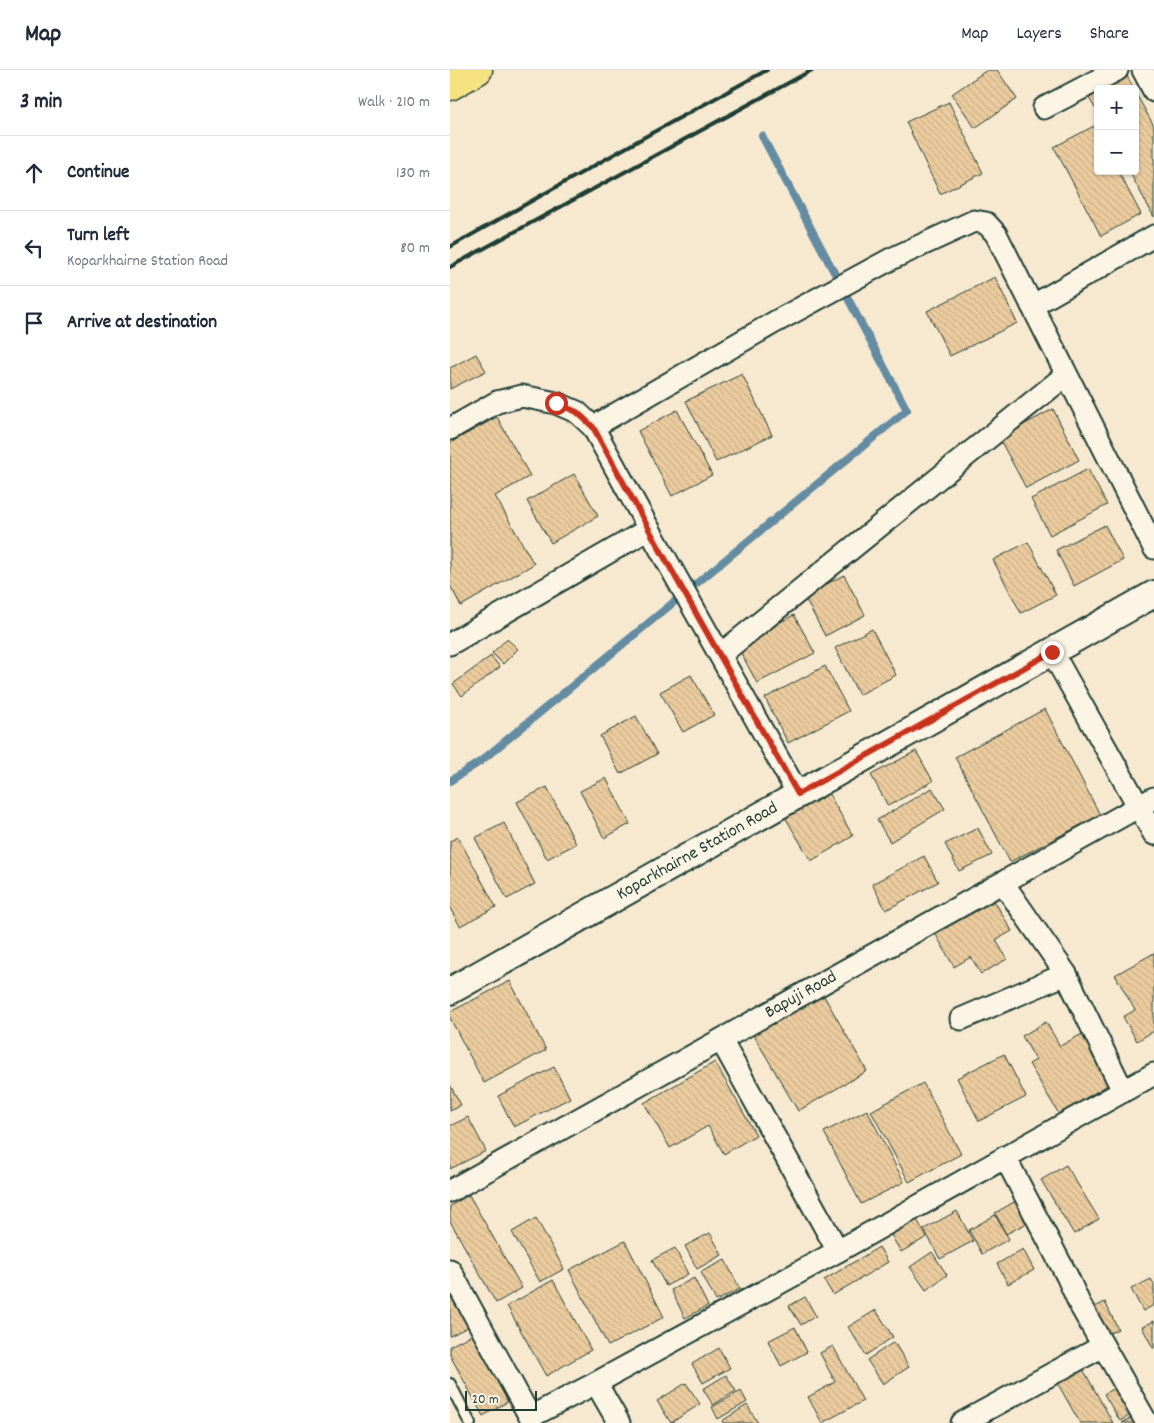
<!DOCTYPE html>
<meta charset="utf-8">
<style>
body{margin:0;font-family:Dekko,sans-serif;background:#f6f6f7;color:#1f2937}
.controls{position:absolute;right:15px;top:15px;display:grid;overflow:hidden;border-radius:5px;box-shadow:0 1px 4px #0004}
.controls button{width:45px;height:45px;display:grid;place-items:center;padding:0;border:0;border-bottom:1px solid #e0e1e3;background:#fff;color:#1f2937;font:25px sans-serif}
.scale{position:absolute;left:15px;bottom:12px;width:72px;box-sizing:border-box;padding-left:5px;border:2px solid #1f3d34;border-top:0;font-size:14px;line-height:18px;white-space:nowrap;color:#1f3d34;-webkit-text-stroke:4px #fcf5e5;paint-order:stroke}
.stop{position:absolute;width:15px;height:15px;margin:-11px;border:4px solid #c8321e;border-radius:50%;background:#fff}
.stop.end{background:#c8321e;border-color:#fff;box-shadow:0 1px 5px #0008}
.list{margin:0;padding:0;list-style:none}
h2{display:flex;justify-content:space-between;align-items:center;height:65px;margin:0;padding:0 20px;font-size:21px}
h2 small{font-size:16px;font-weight:400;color:#747a83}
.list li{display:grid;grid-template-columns:32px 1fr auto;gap:15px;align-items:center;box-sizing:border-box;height:75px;padding:0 20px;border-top:1px solid #e0e1e3}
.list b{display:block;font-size:19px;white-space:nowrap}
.list p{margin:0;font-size:16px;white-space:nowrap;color:#747a83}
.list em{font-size:16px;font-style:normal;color:#747a83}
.icon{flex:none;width:28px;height:28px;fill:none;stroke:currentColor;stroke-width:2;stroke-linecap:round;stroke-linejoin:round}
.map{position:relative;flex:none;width:704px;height:1353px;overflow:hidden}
header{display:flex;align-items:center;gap:30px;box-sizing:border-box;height:70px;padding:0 25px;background:#fff;border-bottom:1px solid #e0e1e3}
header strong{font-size:24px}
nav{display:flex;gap:28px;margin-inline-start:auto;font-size:18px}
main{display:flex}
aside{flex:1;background:#fff}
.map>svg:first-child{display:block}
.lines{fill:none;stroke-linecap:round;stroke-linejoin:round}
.stream{stroke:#638ca2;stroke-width:8}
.building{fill:url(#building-back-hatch);stroke:#1f3d34}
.service-casing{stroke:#1f3d34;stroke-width:14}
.minor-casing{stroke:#1f3d34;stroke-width:25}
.tertiary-casing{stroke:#1f3d34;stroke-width:30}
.primary-casing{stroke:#1f3d34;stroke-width:31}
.service{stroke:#fcf5e5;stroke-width:10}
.minor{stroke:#fcf5e5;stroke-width:21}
.tertiary{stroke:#fcf5e5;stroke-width:26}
.primary{stroke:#f5e382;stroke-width:28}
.rail{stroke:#1f3d34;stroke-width:4}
.route{stroke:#c8321e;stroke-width:6}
.labels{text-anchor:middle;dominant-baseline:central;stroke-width:5;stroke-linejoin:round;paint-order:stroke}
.street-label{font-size:18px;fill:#1f3d34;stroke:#fcf5e5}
</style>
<header>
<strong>Map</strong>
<nav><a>Map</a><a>Layers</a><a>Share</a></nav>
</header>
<main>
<aside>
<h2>3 min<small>Walk · 210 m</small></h2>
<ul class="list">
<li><svg class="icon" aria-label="ahead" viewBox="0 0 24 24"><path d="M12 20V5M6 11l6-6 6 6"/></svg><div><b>Continue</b></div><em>130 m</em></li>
<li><svg class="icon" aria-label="left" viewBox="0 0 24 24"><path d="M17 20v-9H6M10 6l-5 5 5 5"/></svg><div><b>Turn left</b><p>Koparkhairne Station Road</p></div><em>80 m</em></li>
<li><svg class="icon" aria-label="arrive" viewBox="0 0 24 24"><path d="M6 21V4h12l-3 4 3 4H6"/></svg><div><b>Arrive at destination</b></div></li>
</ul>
</aside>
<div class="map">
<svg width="704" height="1353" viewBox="0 0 704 1353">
<defs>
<pattern id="building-back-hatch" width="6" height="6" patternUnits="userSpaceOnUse" patternTransform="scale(1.25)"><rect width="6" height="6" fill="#eccc9e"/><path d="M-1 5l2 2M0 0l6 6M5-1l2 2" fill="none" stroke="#cab089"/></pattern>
</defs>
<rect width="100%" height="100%" fill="#f7e9d0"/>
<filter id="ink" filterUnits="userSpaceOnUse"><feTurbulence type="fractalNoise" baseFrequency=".02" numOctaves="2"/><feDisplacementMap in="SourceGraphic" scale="10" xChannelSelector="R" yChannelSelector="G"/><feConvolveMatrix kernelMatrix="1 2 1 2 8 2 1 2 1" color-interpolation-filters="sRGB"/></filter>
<g filter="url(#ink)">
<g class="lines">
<!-- stream -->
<path class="stream" d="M0,711L31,691L457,340L312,66"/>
</g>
<!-- building -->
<path class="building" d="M537,0H547L567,29L525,58L502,24Z
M677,6L684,19H655Z
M685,22L704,56V147L679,101H685Z
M648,23V43L639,28Z
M499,32L533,103L490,124L456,52Z
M644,56L648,63V101H668L691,144L651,166L604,77Z
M545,207L567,253L500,286L477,241Z
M26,284L36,301L0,319V298Z
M292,304L322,365L266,392L236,331Z
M603,339L629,390L576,418L549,368Z
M227,340L262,405L222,426L188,361Z
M47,347L80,406L45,426L84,494L11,536L0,515V373Z
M638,399L657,435L600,465L581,429Z
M124,404L148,446L101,473L77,431Z
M655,455L673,490L624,516L606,480Z
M578,472L606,525L571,543L543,490Z
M394,505L415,545L375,566L354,526Z
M344,545L365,583L307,613L287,575Z
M422,559L446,605L409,625L385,578Z
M57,569L68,579L53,594L42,583Z
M41,586L50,597L12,626L3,614Z
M375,596L399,641L338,673L315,628Z
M241,605L264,645L233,662L210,622Z
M595,639L650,745L560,792L505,687Z
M186,646L207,684L170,704L150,666Z
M466,681L483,711L438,736L421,705Z
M156,708L180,754L154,768L130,721Z
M97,717L126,774L97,789L67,732Z
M375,717L403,766L361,791L332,742Z
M482,718L495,739L440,772L427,750Z
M54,753L85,814L57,829L25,768Z
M528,758L542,785L509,801L495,774Z
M8,767L46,837L10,856L0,838V771Z
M474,786L488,812L436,840L422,814Z
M542,827L562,861L546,870L557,889L531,904L521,887L504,897L484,861Z
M704,883V961L687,971L673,947L685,940L665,905Z
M60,911L96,980L34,1013L0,948V942Z
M370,919L417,1001L348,1041L300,959Z
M596,952L610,976L632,964L661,1013L609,1044L579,994L586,990L572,966Z
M554,984L576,1027L529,1051L507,1008Z
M265,992L306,1065L274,1084L258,1056L220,1078L194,1033Z
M104,997L120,1028L64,1057L48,1026Z
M473,1013L511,1084L459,1112L421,1041Z
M0,1015L11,1035L0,1041Z
M417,1040L454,1112L411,1134L374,1062Z
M18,1047L36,1081L0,1099V1056Z
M616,1095L649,1149L624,1164L591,1110Z
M19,1125L72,1218L46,1233L0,1151V1136Z
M571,1128L583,1150L556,1164L545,1143Z
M507,1141L523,1171L490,1189L474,1159Z
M545,1145L559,1169L532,1184L519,1160Z
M86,1148L114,1199L90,1212L62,1162Z
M467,1150L477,1167L451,1182L441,1165Z
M260,1163L272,1185L247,1199L235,1176Z
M175,1171L214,1247L158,1276L119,1200Z
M429,1177L438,1192L383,1225L374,1210Z
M225,1178L238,1204L216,1216L202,1190Z
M573,1179L584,1200L558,1214L547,1194Z
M482,1182L497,1205L476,1220L460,1197Z
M275,1190L290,1219L266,1231L251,1202Z
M244,1208L258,1236L235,1248L221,1220Z
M701,1209L704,1214V1235L693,1241L681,1219Z
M103,1210L141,1280L96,1306L57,1236Z
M0,1225L18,1257L0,1266Z
M355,1227L366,1246L351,1255L339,1236Z
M655,1232L668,1259L654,1266L641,1239Z
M426,1240L443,1267L416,1285L398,1257Z
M704,1251V1278H703L692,1257Z
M345,1257L357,1282L331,1296L318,1271Z
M23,1264L59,1331L33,1346L0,1285V1276Z
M444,1272L459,1297L433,1314L417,1290Z
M383,1276L413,1331L372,1353L358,1327L385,1312L370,1283Z
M269,1278L280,1298L253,1313L242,1294Z
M629,1292L663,1353H630L604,1307Z
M276,1305L286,1321L263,1335L253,1319Z
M236,1313L250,1334L221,1353L207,1331Z
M667,1316L684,1343L670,1351L654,1324Z
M291,1321L297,1332L268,1349L262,1337Z
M297,1335L308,1353H273L272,1351Z
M686,1345L691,1353H672Z"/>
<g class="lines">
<defs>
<path id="service" d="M0,1314L20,1353"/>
<g id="minor">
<path d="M693,0L704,21"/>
<path d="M594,38L667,0"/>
<path d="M582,236L704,166"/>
<path d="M143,357L325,252L441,189L524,151L536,153L546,164L704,478"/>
<path d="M0,359L47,332L72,326L106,333L127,342L143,357L199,459L0,574"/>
<path d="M199,459L348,724"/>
<path d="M602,582L704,764"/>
<path d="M270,585L616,305"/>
<path d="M553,813L616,904L673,1021"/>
<path d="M511,949L616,904"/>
<path d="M271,970L388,1181"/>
<path d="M555,1087L617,1206L630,1235L697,1353"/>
<path id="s1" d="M0,1121L704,728"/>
<path d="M0,1200L80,1347L146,1313"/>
<path d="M169,1353L146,1313L388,1181L704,1004"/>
<path d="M512,1353L653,1276"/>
</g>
<g id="tertiary">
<path id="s2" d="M0,921L704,524"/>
</g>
<path id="primary" d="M0,16L28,0"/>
</defs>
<!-- service casing -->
<use href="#service" class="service-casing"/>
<!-- minor casing -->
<use href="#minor" class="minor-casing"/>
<!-- tertiary casing -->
<use href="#tertiary" class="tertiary-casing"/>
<!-- primary casing -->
<use href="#primary" class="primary-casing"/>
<!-- service -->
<use href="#service" class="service"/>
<!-- minor -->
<use href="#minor" class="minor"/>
<!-- tertiary -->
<use href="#tertiary" class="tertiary"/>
<!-- primary -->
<use href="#primary" class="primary"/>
<!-- rail -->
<path class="rail" d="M0,177L200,64L317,0
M0,197L362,0"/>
</g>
</g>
<g class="lines" filter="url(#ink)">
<!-- route -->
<path class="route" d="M106,333L127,342L143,357L212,483L348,724L602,582"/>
</g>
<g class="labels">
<!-- street labels -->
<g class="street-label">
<text stroke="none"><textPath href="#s2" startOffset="284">Koparkhairne Station Road</textPath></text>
<text stroke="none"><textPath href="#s1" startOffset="402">Bapuji Road</textPath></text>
</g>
</g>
</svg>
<div class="controls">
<button>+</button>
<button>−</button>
</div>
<div class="scale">20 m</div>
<div class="stop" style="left:106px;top:333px"></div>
<div class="stop end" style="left:602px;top:582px"></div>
</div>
</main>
